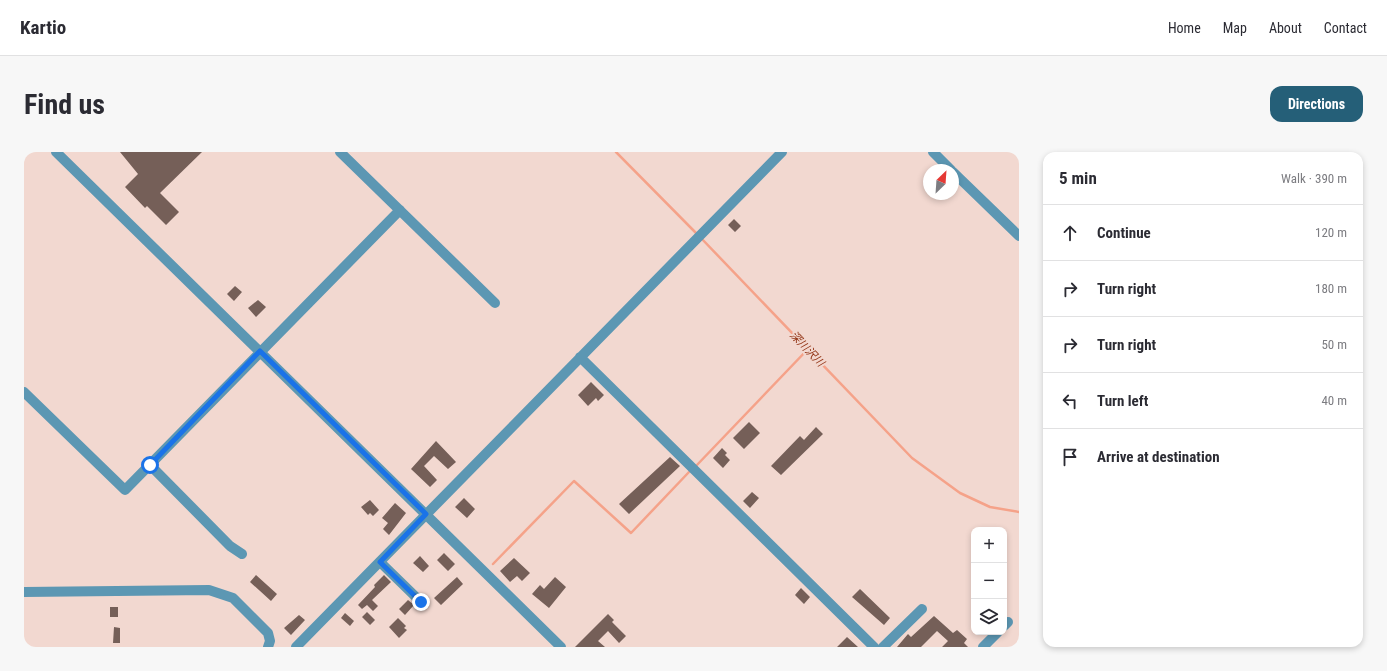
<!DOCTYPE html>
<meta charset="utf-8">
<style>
body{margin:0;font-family:"Roboto Condensed","Noto Sans JP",sans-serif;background:#f7f7f7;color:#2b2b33}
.controls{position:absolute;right:12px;bottom:12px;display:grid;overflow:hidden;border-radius:8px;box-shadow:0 2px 6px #0003}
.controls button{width:36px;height:36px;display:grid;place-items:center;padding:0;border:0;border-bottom:1px solid #e1e1e2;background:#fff;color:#2b2b33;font:20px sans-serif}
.compass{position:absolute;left:899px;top:12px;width:36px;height:36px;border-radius:50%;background:#fff;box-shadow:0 2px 6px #0003;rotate:25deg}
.stop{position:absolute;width:12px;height:12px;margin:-9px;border:3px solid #1a73e8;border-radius:50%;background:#fff}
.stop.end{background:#1a73e8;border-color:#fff;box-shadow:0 1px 4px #0008}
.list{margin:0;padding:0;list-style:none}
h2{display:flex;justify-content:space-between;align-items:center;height:52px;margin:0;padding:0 16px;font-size:17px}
h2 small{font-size:13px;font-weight:400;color:#7c7c81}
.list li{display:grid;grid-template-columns:26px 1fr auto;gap:12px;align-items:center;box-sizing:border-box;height:56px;padding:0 16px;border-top:1px solid #e1e1e2}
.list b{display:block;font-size:15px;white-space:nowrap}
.list em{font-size:13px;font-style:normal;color:#7c7c81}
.icon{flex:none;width:22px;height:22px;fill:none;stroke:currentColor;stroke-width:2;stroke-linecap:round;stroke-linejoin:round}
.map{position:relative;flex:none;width:995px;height:495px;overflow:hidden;border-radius:12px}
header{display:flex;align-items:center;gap:24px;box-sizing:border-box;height:56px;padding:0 20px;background:#fff;border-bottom:1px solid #e1e1e2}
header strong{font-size:19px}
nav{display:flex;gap:22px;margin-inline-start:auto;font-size:14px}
.intro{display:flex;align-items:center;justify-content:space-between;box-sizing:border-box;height:96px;padding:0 24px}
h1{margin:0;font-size:28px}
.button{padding:10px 18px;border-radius:12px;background:#255f78;color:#fff;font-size:14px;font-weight:700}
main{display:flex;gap:24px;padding:0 24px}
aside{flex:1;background:#fff;border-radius:12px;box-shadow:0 2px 6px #0003}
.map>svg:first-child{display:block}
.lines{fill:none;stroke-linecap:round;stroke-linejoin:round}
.stream{stroke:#f5a289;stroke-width:2.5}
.building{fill:#755f58}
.minor{stroke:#5c97b3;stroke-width:10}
.route{stroke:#1a73e8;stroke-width:5}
.labels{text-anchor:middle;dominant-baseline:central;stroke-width:4;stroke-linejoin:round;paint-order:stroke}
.water-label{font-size:11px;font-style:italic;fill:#933415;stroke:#f2d8d0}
</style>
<header>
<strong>Kartio</strong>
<nav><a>Home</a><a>Map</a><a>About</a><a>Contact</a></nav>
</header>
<div class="intro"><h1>Find us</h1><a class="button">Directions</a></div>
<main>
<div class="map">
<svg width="995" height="495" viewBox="0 0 995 495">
<rect width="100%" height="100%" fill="#f2d8d0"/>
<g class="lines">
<!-- stream -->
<path class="stream" d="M592,0L673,82
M677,86L888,306L936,341L966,355L995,360
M672,314L784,197
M469,412L550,329L607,381L665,320"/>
</g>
<!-- building -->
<path class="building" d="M96,0H178L136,41L155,60L142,73L123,54L121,56L101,35L114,22Z
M710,67L717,74L711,80L704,73Z
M211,134L218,140L210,149L203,142Z
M234,148L242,155L232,165L224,156Z
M567,230L580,243L574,249L572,246L564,254L554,243Z
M725,270L736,281L720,297L709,286Z
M792,275L799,282L757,323L747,314L776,284L780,288Z
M412,289L432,310L424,317L410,304L400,314L413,328L406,335L387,317Z
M698,296L703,301L701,303L706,308L699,316L689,306Z
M646,305L656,314L605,362L595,352Z
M728,340L735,346L726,356L719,349Z
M440,346L451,357L443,366L431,355Z
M346,348L355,358L349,364L346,361L344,363L337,355Z
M371,351L382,361L365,383L359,377L364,371L358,366Z
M420,401L431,412L424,419L413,408Z
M396,404L405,414L399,420L389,411Z
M490,406L506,421L498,429L493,424L486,430L476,419Z
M232,423L253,442L247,449L226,430Z
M360,423L367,430L348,448L354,454L349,459L343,453L338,457L334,453L351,435L350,433Z
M433,425L439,432L417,453L410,446Z
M531,425L542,435L525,456L508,442L516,433L520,437Z
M777,436L786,445L780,452L771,443Z
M836,437L866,466L860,473L828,445Z
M384,448L390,453L381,463L375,457Z
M86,455H94V465H86Z
M343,460L351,468L346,473L338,465Z
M321,461L330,469L326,474L317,466Z
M584,462L590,468L588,470L602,484L595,491L584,479L574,489L581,495H551Z
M275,463L281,468L267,483L260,476Z
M910,464L929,481L933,478L943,487L940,491L944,495H918L924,489L913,479L897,495H873L884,482L887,485Z
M374,466L382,474L380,476L383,478L375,486L365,475Z
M90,475L96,476V491H89Z
M823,485L834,495H813Z"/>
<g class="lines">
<!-- minor -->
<path class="minor" d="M32,0L537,495
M316,0L471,151
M909,0L927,18
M929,20L995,84
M556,205L850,495
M0,240L101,338L376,58
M126,313L206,394L218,402
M356,410L397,450
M0,440L185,438L209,446L244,481L246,489L244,495
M980,474L984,470
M272,495L758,0
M859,495L898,457
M959,495L974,480"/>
</g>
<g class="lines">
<!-- route -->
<path class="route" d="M126,313L236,199L402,362L356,410L397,450"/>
</g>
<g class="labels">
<!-- water labels -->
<g class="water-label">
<text transform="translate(783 197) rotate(46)">深川沢川</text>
</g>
</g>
</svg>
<div class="controls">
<button>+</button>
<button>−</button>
<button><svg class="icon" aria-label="layers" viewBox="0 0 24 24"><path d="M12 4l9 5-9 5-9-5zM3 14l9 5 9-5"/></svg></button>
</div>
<svg class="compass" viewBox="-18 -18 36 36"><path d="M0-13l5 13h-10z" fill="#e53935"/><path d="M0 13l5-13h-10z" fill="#7c7c81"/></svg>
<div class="stop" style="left:126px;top:313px"></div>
<div class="stop end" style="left:397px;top:450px"></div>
</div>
<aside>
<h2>5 min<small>Walk · 390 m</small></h2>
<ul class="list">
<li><svg class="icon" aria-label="ahead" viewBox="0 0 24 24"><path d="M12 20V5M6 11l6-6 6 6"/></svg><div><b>Continue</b></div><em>120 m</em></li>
<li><svg class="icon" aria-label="right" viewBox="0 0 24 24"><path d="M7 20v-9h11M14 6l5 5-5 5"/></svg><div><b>Turn right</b></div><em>180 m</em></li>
<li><svg class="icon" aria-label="right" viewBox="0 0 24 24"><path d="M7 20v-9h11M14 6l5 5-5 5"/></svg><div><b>Turn right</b></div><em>50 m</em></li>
<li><svg class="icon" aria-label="left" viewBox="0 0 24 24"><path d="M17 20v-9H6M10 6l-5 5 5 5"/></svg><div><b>Turn left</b></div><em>40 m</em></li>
<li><svg class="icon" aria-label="arrive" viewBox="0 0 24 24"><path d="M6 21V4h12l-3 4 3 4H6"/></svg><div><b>Arrive at destination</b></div></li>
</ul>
</aside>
</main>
